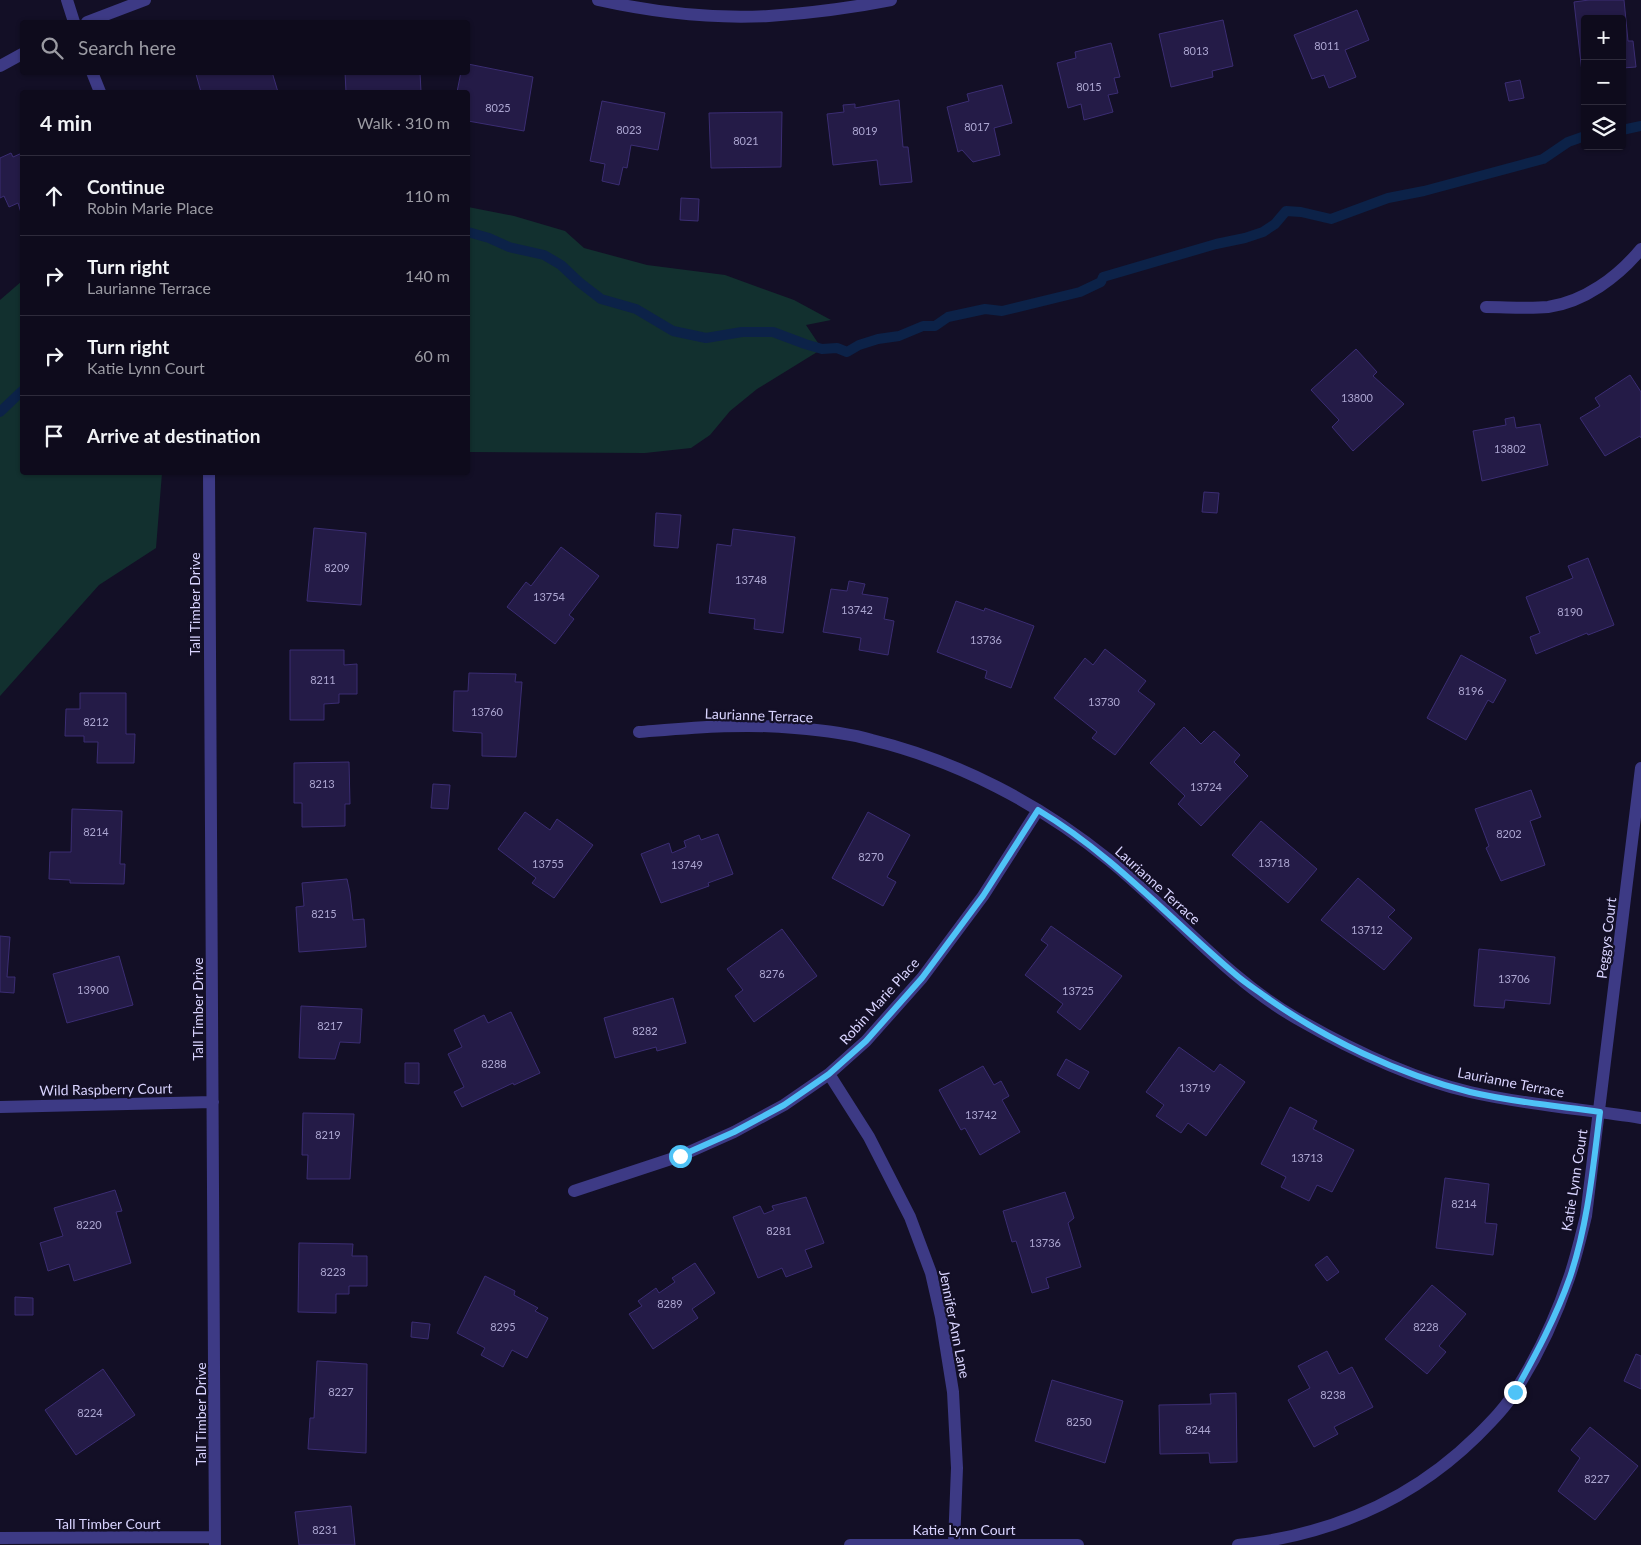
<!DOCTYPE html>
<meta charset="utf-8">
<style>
body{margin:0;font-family:Lato,sans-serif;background:#1c1929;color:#f1f3f6}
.controls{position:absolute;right:15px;top:15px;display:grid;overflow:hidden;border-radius:5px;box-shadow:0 1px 4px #0004}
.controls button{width:45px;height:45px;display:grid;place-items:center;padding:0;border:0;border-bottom:1px solid #2e2b3b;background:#0e0b1c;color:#f1f3f6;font:25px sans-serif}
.stop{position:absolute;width:15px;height:15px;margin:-11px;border:4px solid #4fc3f7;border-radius:50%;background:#fff}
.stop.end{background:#4fc3f7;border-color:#fff;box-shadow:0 1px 5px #0008}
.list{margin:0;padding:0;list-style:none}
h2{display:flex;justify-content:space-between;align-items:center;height:65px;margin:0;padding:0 20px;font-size:21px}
h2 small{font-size:16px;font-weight:400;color:#9b9ba3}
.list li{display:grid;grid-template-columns:32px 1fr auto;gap:15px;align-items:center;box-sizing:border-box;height:80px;padding:0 20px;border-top:1px solid #2e2b3b}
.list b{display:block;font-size:19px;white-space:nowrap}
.list p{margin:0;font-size:16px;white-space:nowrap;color:#9b9ba3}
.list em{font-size:16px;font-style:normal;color:#9b9ba3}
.icon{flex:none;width:28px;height:28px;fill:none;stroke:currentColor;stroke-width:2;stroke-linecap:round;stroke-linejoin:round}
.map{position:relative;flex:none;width:1641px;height:1545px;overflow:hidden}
.search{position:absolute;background:#0e0b1c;box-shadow:0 1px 4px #0004;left:20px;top:20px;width:450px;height:55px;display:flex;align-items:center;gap:12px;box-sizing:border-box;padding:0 18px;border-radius:5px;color:#9b9ba3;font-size:19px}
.panel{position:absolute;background:#0e0b1c;box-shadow:0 1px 4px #0004;left:20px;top:90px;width:450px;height:385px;border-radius:5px}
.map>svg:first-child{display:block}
.green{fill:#12302f}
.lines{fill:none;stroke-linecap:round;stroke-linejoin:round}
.stream{stroke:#0c2248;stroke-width:10}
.building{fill:#241b47;stroke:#3b2d73}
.minor{stroke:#3d3a85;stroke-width:12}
.route{stroke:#4fc3f7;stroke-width:6}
.labels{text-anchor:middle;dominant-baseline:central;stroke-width:4.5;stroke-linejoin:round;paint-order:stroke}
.number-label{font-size:11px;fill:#aca6d1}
.street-label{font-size:14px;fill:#d9d4ff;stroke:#130f26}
</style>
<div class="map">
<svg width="1641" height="1545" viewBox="0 0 1641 1545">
<rect width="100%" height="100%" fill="#130f26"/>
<!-- green -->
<path class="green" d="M468,207L514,216L565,231L584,248L647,265L725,275L794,300L831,320L806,325L822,349L757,389L730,411L710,435L691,448L645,453L468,452Z
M22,281V472L162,473L156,548L99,585L0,696V300Z"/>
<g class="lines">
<!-- stream -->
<path class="stream" d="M1622,130L1641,126
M468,232L489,238L509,247L544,255L561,265L579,282L601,299L636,309L673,331L706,338L742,332H773L805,344L822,349L837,348L847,352L859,345L878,339L899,336L923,326H935L948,317L985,309L1002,311L1080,292L1101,282L1103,277L1216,244L1245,238L1263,232L1275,224L1286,211L1301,212L1331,219L1388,198L1424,191L1543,159L1568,142L1585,136
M0,412L22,391"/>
</g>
<!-- building -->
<path class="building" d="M1589,0H1624L1628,41H1633L1636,67L1622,68V19H1585V72H1582L1574,2Z
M1357,10L1369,40L1345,50L1356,77L1329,88L1324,75L1312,79L1294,35Z
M1223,20L1233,66L1212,71L1213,77L1171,87L1159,34Z
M1111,43L1120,77L1114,78L1118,93L1108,95L1113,112L1084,120L1081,104L1068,108L1057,63L1076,58L1075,52Z
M468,64L533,77L524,131L468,121V92H457L461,72H468Z
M203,72H272L278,92H201L196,74Z
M345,72H420L421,92H346Z
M1520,80L1524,98L1509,101L1505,83Z
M1002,85L1012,123L994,128L1000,155L973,162L962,150L958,152L947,107L969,101L967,94Z
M899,100L903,147H908L912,182L880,185L877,160L833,165L827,114L844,112L843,105L855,104V108Z
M602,101L665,113L658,150L631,145L627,168L623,167L619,185L602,181L605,164L590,161Z
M782,112L781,167L711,168L709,113Z
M11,153L13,157L22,153V216L18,203L9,207L4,196L0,198V158Z
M681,198L699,199L698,221L680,220Z
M1356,349L1377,372L1373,376L1404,404L1353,451L1332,427L1339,420L1311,390Z
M1630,375L1641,392V438L1640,436L1605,456L1580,418L1600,406L1595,398Z
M1514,417L1516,428L1540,424L1548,465L1482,481L1473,431L1506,425L1505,419Z
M1204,492L1219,493L1217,513L1202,512Z
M656,513L681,515L678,548L654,546Z
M314,528L366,533L361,605L307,601Z
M733,529L795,537L783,633L754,629L755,619L709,613L717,544L731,546Z
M561,547L599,576L569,615L574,619L555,644L507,607L526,582L531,586Z
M1588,558L1614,625L1588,635L1587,633L1536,654L1530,637L1540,633L1526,597L1573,578L1568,566Z
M849,581L865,584L862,594L888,598L884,619L894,621L888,655L859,650L861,638L823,632L831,589L847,591Z
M956,601L984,611L985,608L1034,626L1011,688L985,678L987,671L937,652Z
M1105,649L1146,681L1138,691L1155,704L1115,755L1092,738L1097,732L1054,698L1085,658L1093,665Z
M290,650H344V665L357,664V694H339V703L324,704V720H290Z
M1461,655L1506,680L1493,703L1488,700L1466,740L1427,718Z
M469,673L516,674L515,682H522L516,757L482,756V733L453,731L454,691H468Z
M80,693H126V734H135L134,763H97L98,742H84V736H65L66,709H80Z
M1184,727L1201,744L1214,731L1240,755L1234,762L1248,776L1201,826L1178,804L1185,796L1150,763Z
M349,762L350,804H345V826L302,827V803H294V763Z
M433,784L450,785L448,809L431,808Z
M1531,790L1541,817L1530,821L1545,865L1501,881L1486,848L1489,846L1475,809Z
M72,809L122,811L120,864H125L124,884L70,883V880L49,879L50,852H71Z
M525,812L550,830L557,819L593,845L554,898L532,883L536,878L498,849Z
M868,812L910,835L887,877L896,882L883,906L832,878Z
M1261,821L1317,869L1288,903L1232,855Z
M718,834L733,874L708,883L709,886L661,903L641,854L669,843L672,853L686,847L684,841L699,835L701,840Z
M1358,878L1395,910L1388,917L1412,938L1384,970L1321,920Z
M347,879L350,893L353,920L364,919L366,947L299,952L296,907L304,906L302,883Z
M1051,926L1122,976L1080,1030L1057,1012L1063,1004L1025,975L1048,945L1041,940Z
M782,929L817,976L754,1022L735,996L743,990L727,969Z
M0,936L10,937L7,977H15L14,993L0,992Z
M1479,949L1555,957L1550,1004L1505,1000L1504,1008L1474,1006Z
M119,956L133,1005L67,1023L53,974Z
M673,998L686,1043L657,1051L656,1047L615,1058L604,1018Z
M301,1006L362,1009L360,1043L340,1042L335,1059L299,1058Z
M511,1012L540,1073L514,1085L513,1083L462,1107L454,1092L464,1087L448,1054L462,1047L454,1030L484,1015L488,1023Z
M1179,1047L1214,1072L1220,1064L1245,1082L1206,1136L1188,1123L1181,1133L1156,1116L1164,1105L1146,1092Z
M1066,1059L1089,1072L1079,1089L1057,1075Z
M405,1063H419V1084L405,1083Z
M983,1066L994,1085L1001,1081L1009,1096L1002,1100L1020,1132L980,1155L965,1128L961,1130L939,1090Z
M1290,1107L1317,1121L1313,1129L1354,1150L1332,1192L1317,1185L1309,1201L1281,1187L1286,1177L1261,1164Z
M303,1113L354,1114L350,1179H307L308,1155H302Z
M1445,1178L1489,1184L1485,1223L1497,1224L1493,1255L1436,1248Z
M115,1190L122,1211L116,1212L131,1263L74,1281L69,1264L48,1271L40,1243L63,1236L54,1208Z
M1065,1192L1074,1218L1068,1223L1081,1267L1046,1278L1049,1288L1032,1293L1016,1241L1012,1242L1003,1211Z
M806,1197L824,1243L805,1250L812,1267L786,1277L782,1268L758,1278L733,1217L760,1206L764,1214L774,1210L772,1206Z
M299,1243L353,1244L352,1256H367V1286H349V1294H336V1313L298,1312Z
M1327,1256L1339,1272L1327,1281L1315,1265Z
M695,1263L715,1293L692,1309L698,1318L653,1349L629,1314L642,1306L638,1301L656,1288L659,1293L675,1282L672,1278Z
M485,1276L515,1291L514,1295L538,1308L535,1311L548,1318L527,1358L512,1350L503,1367L481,1355L485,1348L457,1333Z
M1432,1285L1466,1314L1439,1346L1446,1352L1427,1374L1385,1339Z
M15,1297L33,1298V1315H15Z
M412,1322L430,1324L428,1339L411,1337Z
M1327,1351L1339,1374L1352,1367L1373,1407L1334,1427L1338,1434L1314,1447L1288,1400L1310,1388L1298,1366Z
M1636,1354L1641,1356V1389L1624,1381Z
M317,1361L367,1364L366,1453L308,1449L310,1418H314Z
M103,1369L135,1415L76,1455L45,1410Z
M1052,1380L1123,1401L1105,1463L1035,1441Z
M1236,1393L1237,1462L1210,1463L1209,1453L1160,1454L1159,1405L1211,1404L1210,1394Z
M1590,1427L1638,1466L1595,1520L1558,1491L1580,1458L1571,1450Z
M351,1506L355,1545H299L295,1512Z"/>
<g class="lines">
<!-- minor -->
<path class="minor" d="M67,0L74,22
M598,0C652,12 713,19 769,16C810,13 851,8 891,0
M87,22L145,0
M0,66L22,54
M92,72L100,92
M1486,307C1506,307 1528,309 1548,307C1584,302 1618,277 1641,249
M209,472L215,1545
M639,732C691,728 743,723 795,728C820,730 848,733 872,740C958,761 1040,804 1109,860C1172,911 1225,977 1296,1018C1350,1049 1409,1078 1470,1092C1526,1105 1584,1109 1641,1118
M829,1074L869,1137L910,1217L931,1273L941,1317L953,1392L957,1468L954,1544
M0,1107L213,1102
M574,1191L680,1156L734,1132L784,1105L829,1074L866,1041L922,978L983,896L1038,810
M0,1538L215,1537
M850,1545H1078
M1238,1545C1330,1535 1411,1501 1477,1436C1491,1422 1506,1407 1516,1390C1538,1355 1556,1317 1569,1278C1576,1258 1581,1236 1586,1216L1641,768"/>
</g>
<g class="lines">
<!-- route -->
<path class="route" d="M680,1156L734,1132L784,1105L829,1074L866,1041L922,978L983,896L1038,810C1112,854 1170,919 1235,974C1244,982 1255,989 1266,997C1325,1039 1398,1074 1470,1092C1512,1102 1557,1106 1600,1112C1593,1167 1588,1224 1570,1277C1556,1317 1536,1354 1515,1392"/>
</g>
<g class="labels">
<!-- number labels -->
<g class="number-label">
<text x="1327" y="45">8011</text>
<text x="1196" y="50">8013</text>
<text x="1089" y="86">8015</text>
<text x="498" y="107">8025</text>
<text x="977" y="126">8017</text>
<text x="629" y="129">8023</text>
<text x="865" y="130">8019</text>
<text x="746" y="140">8021</text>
<text x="1357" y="397">13800</text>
<text x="1510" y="448">13802</text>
<text x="337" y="567">8209</text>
<text x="751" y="579">13748</text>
<text x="549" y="596">13754</text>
<text x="857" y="609">13742</text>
<text x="1570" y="611">8190</text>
<text x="986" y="639">13736</text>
<text x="323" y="679">8211</text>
<text x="1471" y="690">8196</text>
<text x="1104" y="701">13730</text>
<text x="487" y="711">13760</text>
<text x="96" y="721">8212</text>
<text x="322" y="783">8213</text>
<text x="1206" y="786">13724</text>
<text x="96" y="831">8214</text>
<text x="1509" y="833">8202</text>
<text x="871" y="856">8270</text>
<text x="1274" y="862">13718</text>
<text x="548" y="863">13755</text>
<text x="687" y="864">13749</text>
<text x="324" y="913">8215</text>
<text x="1367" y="929">13712</text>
<text x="772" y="973">8276</text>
<text x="1514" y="978">13706</text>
<text x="93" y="989">13900</text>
<text x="1078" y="990">13725</text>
<text x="330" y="1025">8217</text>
<text x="645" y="1030">8282</text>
<text x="494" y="1063">8288</text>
<text x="1195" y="1087">13719</text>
<text x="981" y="1114">13742</text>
<text x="328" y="1134">8219</text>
<text x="1307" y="1157">13713</text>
<text x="1464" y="1203">8214</text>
<text x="89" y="1224">8220</text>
<text x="779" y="1230">8281</text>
<text x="1045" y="1242">13736</text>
<text x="333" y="1271">8223</text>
<text x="670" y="1303">8289</text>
<text x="503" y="1326">8295</text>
<text x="1426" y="1326">8228</text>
<text x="341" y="1391">8227</text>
<text x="1333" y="1394">8238</text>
<text x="90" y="1412">8224</text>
<text x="1079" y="1421">8250</text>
<text x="1198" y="1429">8244</text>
<text x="1597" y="1478">8227</text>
<text x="325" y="1529">8231</text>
</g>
<!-- street labels -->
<g class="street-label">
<text transform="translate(194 604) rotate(-90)">Tall Timber Drive</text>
<text transform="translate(759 715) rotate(2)">Laurianne Terrace</text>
<text transform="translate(1158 885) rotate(42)">Laurianne Terrace</text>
<text transform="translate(1606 938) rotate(-83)">Peggys Court</text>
<text transform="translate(879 1001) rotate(-48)">Robin Marie Place</text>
<text transform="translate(197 1009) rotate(-90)">Tall Timber Drive</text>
<text transform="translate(1511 1082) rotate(11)">Laurianne Terrace</text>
<text transform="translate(106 1089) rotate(-1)">Wild Raspberry Court</text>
<text transform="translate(1574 1180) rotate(-81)">Katie Lynn Court</text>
<text transform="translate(955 1324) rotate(79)">Jennifer Ann Lane</text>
<text transform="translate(200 1414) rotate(-90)">Tall Timber Drive</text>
<text x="108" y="1523">Tall Timber Court</text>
<text x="964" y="1529">Katie Lynn Court</text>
</g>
</g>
</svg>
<div class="controls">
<button>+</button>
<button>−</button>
<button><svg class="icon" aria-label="layers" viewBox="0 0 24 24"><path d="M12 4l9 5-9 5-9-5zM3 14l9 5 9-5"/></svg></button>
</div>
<div class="stop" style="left:680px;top:1156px"></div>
<div class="stop end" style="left:1515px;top:1392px"></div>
<div class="search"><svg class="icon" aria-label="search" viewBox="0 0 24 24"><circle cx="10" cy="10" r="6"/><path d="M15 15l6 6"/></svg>Search here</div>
<section class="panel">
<h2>4 min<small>Walk · 310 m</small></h2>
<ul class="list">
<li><svg class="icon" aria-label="ahead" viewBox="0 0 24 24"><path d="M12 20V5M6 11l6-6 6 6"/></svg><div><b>Continue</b><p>Robin Marie Place</p></div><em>110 m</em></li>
<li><svg class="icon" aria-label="right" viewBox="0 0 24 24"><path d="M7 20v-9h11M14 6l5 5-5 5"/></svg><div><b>Turn right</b><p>Laurianne Terrace</p></div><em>140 m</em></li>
<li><svg class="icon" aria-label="right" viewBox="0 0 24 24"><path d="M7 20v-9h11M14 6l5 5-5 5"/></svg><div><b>Turn right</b><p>Katie Lynn Court</p></div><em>60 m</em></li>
<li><svg class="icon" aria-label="arrive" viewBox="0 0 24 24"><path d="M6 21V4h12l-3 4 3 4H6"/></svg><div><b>Arrive at destination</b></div></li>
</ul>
</section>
</div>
